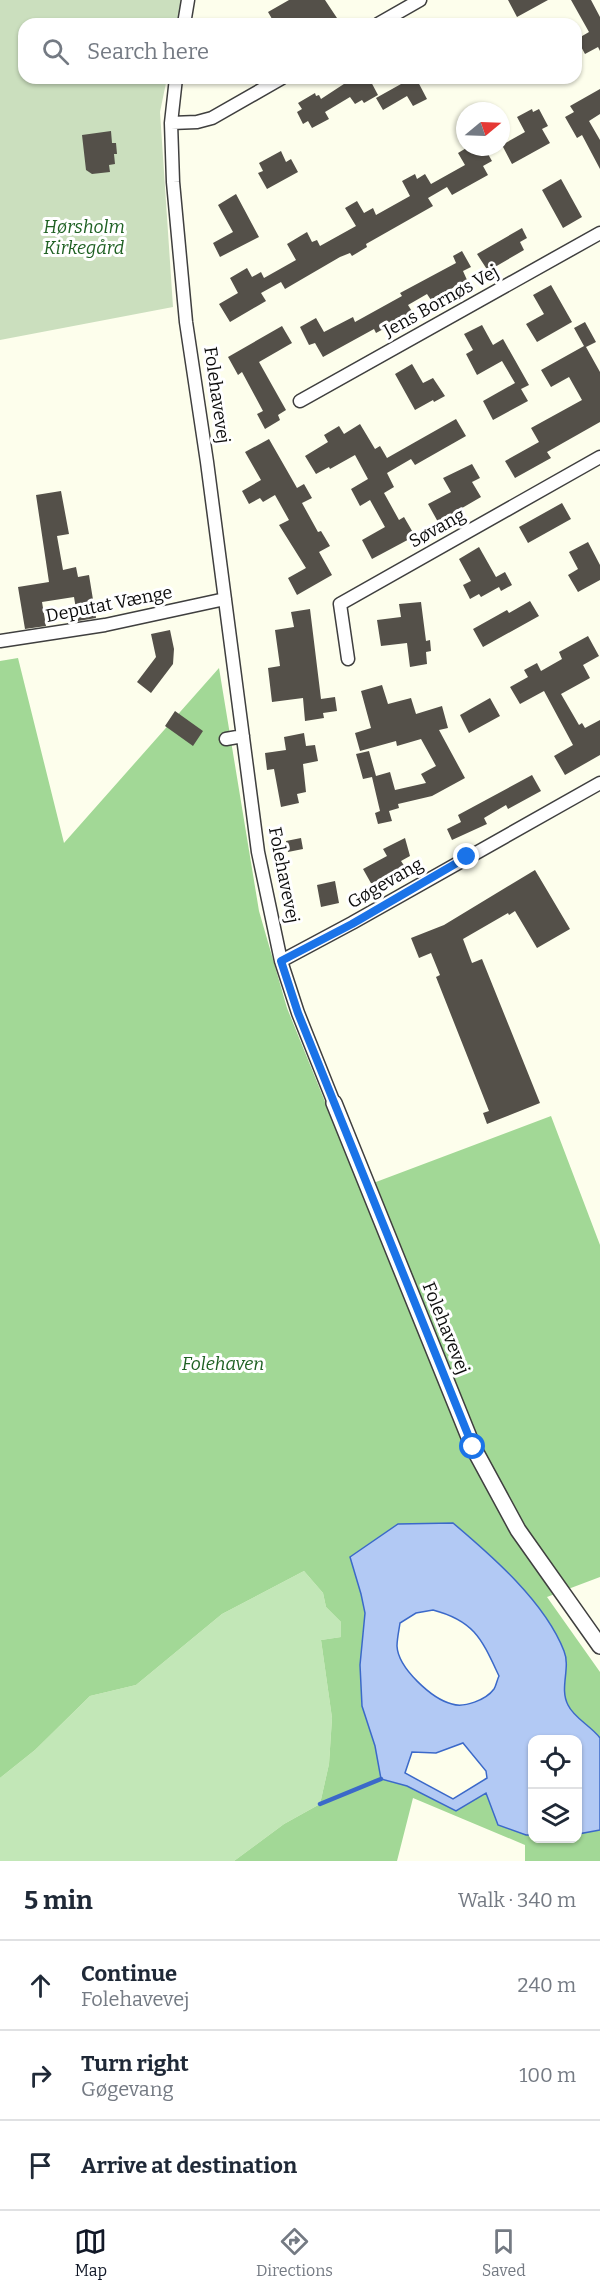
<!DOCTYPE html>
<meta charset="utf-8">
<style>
body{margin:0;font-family:Bitter,serif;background:#f2f2f3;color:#1f2937}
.controls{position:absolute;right:18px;bottom:18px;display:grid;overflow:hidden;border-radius:12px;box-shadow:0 2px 4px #0004}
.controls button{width:54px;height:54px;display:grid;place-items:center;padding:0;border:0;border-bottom:2px solid #e0e1e3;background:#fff;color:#1f2937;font:30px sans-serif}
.compass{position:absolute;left:456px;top:102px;width:54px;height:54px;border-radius:50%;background:#fff;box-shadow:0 2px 4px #0004;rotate:71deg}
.stop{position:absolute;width:18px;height:18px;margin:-14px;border:4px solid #1a73e8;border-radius:50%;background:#fff}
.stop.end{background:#1a73e8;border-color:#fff;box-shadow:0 2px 6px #0008}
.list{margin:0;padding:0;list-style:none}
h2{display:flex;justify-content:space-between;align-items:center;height:78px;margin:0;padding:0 24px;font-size:26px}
h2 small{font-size:20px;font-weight:400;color:#747a83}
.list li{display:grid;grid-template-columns:39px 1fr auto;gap:18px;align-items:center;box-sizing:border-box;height:90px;padding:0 24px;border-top:2px solid #e0e1e3}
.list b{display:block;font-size:22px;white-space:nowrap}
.list p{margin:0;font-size:20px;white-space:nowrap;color:#747a83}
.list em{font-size:20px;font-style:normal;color:#747a83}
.icon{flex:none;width:33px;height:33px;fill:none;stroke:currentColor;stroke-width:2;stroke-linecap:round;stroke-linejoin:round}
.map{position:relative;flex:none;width:600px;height:1861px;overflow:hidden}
.search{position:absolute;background:#fff;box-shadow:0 2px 4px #0004;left:18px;right:18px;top:18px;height:66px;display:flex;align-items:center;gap:15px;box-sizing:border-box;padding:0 21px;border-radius:18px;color:#747a83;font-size:22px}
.sheet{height:348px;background:#fff}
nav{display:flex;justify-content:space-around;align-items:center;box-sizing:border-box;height:84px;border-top:2px solid #e0e1e3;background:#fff;font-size:16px;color:#747a83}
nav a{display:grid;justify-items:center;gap:3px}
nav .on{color:#111827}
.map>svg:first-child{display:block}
.green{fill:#c2e7b7}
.forest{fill:#a2d896}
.cemetery{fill:#cbdfbe}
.water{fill:#b2c9f4;stroke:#3b69c9;stroke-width:1.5;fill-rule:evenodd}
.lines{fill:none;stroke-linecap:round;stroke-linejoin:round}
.stream{stroke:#3b69c9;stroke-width:4.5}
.building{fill:#545049}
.minor-casing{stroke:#3f3f3f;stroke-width:15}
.tertiary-casing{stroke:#3f3f3f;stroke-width:18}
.minor{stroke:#fff;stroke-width:12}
.tertiary{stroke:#fff;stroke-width:15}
.route{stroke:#1a73e8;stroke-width:8}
.labels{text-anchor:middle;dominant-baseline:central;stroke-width:6;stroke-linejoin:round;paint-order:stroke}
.park-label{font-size:18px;font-style:italic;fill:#1f6123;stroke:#fff}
.street-label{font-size:18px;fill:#0c0c0c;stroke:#fff}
</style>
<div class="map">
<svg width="600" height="1861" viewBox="0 0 600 1861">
<rect width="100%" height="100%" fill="#fdfeec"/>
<!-- green -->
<path class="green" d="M304,1571L323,1593L326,1607L341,1622V1637L321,1640L332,1718L329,1764L320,1804L284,1824L234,1861H0V1778L35,1750L90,1696L136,1685L222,1614Z"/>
<!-- forest -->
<path class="forest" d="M18,658L64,843L219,668L259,911L287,1008L360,1188L551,1116L600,1245V1577L547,1597L600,1672V1738C591,1726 574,1718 568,1705C559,1688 571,1668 564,1651C545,1602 492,1556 453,1523L361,1594L365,1613L360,1665L362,1706L375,1746L381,1779L407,1786L456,1811L486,1793L526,1835H532V1838H578V1834L600,1830V1861H525V1845L413,1798L397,1861H234L284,1824L320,1804L329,1764L332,1718L321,1640L341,1637V1622L326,1607L323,1593L304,1571L222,1614L136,1685L90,1696L35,1750L0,1778V661Z"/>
<!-- cemetery -->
<path class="cemetery" d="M0,0H181L178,24H24V78H167L160,112L173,307L0,340Z"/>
<!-- water -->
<path class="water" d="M453,1523C492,1556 545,1602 564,1651C571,1668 559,1688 568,1705C574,1718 591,1726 600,1738V1830L578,1834V1740H532V1835H526L498,1825L486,1793L456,1811L407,1786L381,1779L375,1746L362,1706L360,1665L365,1613L361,1594L350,1557L398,1524ZM433,1610C475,1621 482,1640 499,1676C497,1680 496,1686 494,1689C486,1700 464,1708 452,1704C432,1699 398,1668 397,1646C397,1639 399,1630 400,1623L416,1613ZM463,1743L486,1771L487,1778L453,1799L405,1773L412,1752L436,1753Z"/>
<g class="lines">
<!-- stream -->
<path class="stream" d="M320,1804L381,1779"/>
</g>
<!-- building -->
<path class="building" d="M289,0H325L337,18L325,24H275L268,12Z
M508,0H548L517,17Z
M571,0H591L600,17V51L598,47L585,54L577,39L589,32Z
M353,78H369L378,95L364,103L362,100L355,104L350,97L325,112L329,119L312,128L308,121L303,124L297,112L302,109L298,103L315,93L316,96L319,95L321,99Z
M398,78H416L427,99L413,106L407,96L383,110L376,98L401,84Z
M600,89V114L589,121L600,140V169L582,135L577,138L565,117L574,112L570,106Z
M532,109L533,112L539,109L548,126L542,129L550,143L512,164L502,145L525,132L517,117Z
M111,131L112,143H116L117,154H114L115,164L109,165L110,172L92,174L86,170L82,135Z
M468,147H484L492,161L483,166L488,175L452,195L447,187L428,198L433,206L366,244L367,247L352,256L350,253L340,257L285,289L281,282L261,293L266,301L230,322L219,304L238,293L230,278L247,268L252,277L261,272L264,278L296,260L287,244L307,232L312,242L317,240L320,246L356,226L345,208L357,201L364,213L373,208L376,215L410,196L402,181L415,174L417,179L425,174L431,184L465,165L458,153Z
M281,151L286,162L291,159L298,172L267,189L258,173L263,171L259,163Z
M561,179L582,217L563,228L542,190Z
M236,194L259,237L220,257L213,243L233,232L218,205Z
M522,228L527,238L520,242L524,250L488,271L477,254Z
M462,251L471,267L463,271L467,280L431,300L427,294L408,305L413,313L376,333L374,329L323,357L315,343L309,345L300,327L316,318L324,332L353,317L355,322L402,296L400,293L456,263L453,256Z
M551,285L572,322L537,342L526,324L544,314L533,295Z
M585,322L596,342L586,347L600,372V422L547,452L551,458L515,478L505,461L539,442L531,428L582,400L569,377L551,387L541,370L584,346L574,328Z
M482,325L493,345L503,339L529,385L521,389L528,401L493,420L483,401L515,383L502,361L477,375L466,354L473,350L464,334Z
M282,326L292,343L259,362L286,410L278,415L280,420L265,429L257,414L263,411L242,372L238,375L228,357Z
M412,364L423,383L433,378L445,396L434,402L433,400L415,410L395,374Z
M456,419L466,436L415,465L411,459L387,473L394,487L384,493L399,520L404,517L415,536L372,559L362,540L385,527L370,500L360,506L351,489L368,479L355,455L330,469L329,467L316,474L305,456L328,442L324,435L339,426L344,434L360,424L375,449L380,446L387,458Z
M269,439L297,488L304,484L312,498L302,503L318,532L321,531L330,546L319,552L332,575L297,595L288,578L306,568L279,525L289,520L275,495L263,502L260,498L249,504L242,491L261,480L245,452Z
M472,464L480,478L472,482L481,497L438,522L428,504L451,492L443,478Z
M61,491L69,534L57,536L63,570L76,567L78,577L89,575L96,618L78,621L74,597L42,602L46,626L25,629L18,587L49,582L36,495Z
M562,503L571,519L528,543L519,527Z
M588,542L600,565V580L578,592L568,575L578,569L569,552Z
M479,547L496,577L505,572L512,585L501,591L499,587L481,597L479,594L470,599L463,585L471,581L459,559Z
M530,601L539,616L483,647L473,629L507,610L509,613Z
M421,602L426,641L430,640L431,651L426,652L427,664L410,667L407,643L381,646L377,620L401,617L399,604Z
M310,609L321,699L335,697L337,711L323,713L324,718L305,721L303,698L272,702L268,668L280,666L275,630L294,627L291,612Z
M170,630L174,649L173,664L151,693L137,682L156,657L151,634Z
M588,636L599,656L583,665L590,678L561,694L579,725L582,723L585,728L600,720V755L565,775L554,756L573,745L544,691L520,704L510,687L528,677L524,670L537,663L541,671L562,659L559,652Z
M382,685L388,704L411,698L416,714L442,706L448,728L439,730L465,778L432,796L398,804L399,808L389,811L392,821L378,824L375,813L380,811L372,777L363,779L356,754L369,751L376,776L390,772L395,790L426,783L421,774L436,766L421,739L397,746L396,741L360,751L355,733L371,728L361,691Z
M490,698L500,716L469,733L460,715Z
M175,711L203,731L193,746L165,726Z
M304,733L306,746L315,745L318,761L303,764L306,792L297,794L299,803L281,807L274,769L267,770L265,753L286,750L284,737Z
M532,775L541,791L508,809L506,805L484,818L487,824L452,840L447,829L461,822L458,815Z
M301,838L303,849L288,852L286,841Z
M405,838L410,856L401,861L405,867L372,885L363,869L387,856L383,849Z
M535,870L570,929L537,948L515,911L509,915L508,913L463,939L472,963L482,959L540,1103L487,1124L483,1113L489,1111L436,977L440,975L431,953L419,958L411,938L444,925Z
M335,881L339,903L321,907L317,885Z"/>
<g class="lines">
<defs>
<path id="minor" d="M184,24L188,0
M378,24L420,0
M176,78L171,123L173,182L186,322L207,462L258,852L281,961L298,1013L334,1103
M171,123L197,122L212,118L282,78
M300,401L600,233
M0,641L105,625L225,599
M348,659L340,604L600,457
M226,739L243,736
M281,961L352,923L600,783"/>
<path id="tertiary" d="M334,1103L473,1447L518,1530L600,1646"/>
</defs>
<!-- minor casing -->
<use href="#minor" class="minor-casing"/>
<!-- tertiary casing -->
<use href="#tertiary" class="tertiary-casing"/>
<!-- minor -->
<use href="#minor" class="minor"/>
<!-- tertiary -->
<use href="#tertiary" class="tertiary"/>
</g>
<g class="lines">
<!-- route -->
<path class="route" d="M467,857L352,924L281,961L298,1013L473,1447"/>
</g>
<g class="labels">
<!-- park labels -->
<g class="park-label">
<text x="84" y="227">Hørsholm<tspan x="84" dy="21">Kirkegård</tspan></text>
<text x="223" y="1364">Folehaven</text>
</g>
<!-- street labels -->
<g class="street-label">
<text transform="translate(441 301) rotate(-29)">Jens Bornøs Vej</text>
<text transform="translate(217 395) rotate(82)">Folehavevej</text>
<text transform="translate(437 528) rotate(-29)">Søvang</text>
<text transform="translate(109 604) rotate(-11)">Deputat Vænge</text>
<text transform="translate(284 875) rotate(79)">Folehavevej</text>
<text transform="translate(385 883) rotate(-30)">Gøgevang</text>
<text transform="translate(446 1328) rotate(68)">Folehavevej</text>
</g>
</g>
</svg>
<div class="controls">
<button><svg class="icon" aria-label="locate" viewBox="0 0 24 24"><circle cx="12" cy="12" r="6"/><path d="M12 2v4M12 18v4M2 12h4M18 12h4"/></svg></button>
<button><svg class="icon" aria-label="layers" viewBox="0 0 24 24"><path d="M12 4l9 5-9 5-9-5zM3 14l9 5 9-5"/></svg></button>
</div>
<svg class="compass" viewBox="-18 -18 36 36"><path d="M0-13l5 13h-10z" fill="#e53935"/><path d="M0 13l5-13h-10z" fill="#747a83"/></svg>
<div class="stop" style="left:473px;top:1447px"></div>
<div class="stop end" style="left:467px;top:857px"></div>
<div class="search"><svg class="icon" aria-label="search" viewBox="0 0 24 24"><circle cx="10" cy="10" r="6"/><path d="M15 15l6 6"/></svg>Search here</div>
</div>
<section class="sheet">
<h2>5 min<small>Walk · 340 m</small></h2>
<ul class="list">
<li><svg class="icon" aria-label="ahead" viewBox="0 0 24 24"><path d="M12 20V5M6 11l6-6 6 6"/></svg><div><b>Continue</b><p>Folehavevej</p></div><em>240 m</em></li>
<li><svg class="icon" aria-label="right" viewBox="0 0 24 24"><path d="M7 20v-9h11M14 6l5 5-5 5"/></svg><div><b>Turn right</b><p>Gøgevang</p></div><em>100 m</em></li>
<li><svg class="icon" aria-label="arrive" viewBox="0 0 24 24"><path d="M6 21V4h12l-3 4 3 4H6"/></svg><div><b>Arrive at destination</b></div></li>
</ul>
</section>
<nav>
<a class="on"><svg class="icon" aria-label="map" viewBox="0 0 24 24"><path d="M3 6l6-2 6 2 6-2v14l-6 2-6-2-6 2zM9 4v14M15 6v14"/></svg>Map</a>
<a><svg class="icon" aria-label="directions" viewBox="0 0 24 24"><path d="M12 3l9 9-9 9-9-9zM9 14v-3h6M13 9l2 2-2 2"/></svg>Directions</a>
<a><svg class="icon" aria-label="saved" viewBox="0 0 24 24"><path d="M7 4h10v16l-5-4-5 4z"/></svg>Saved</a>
</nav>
